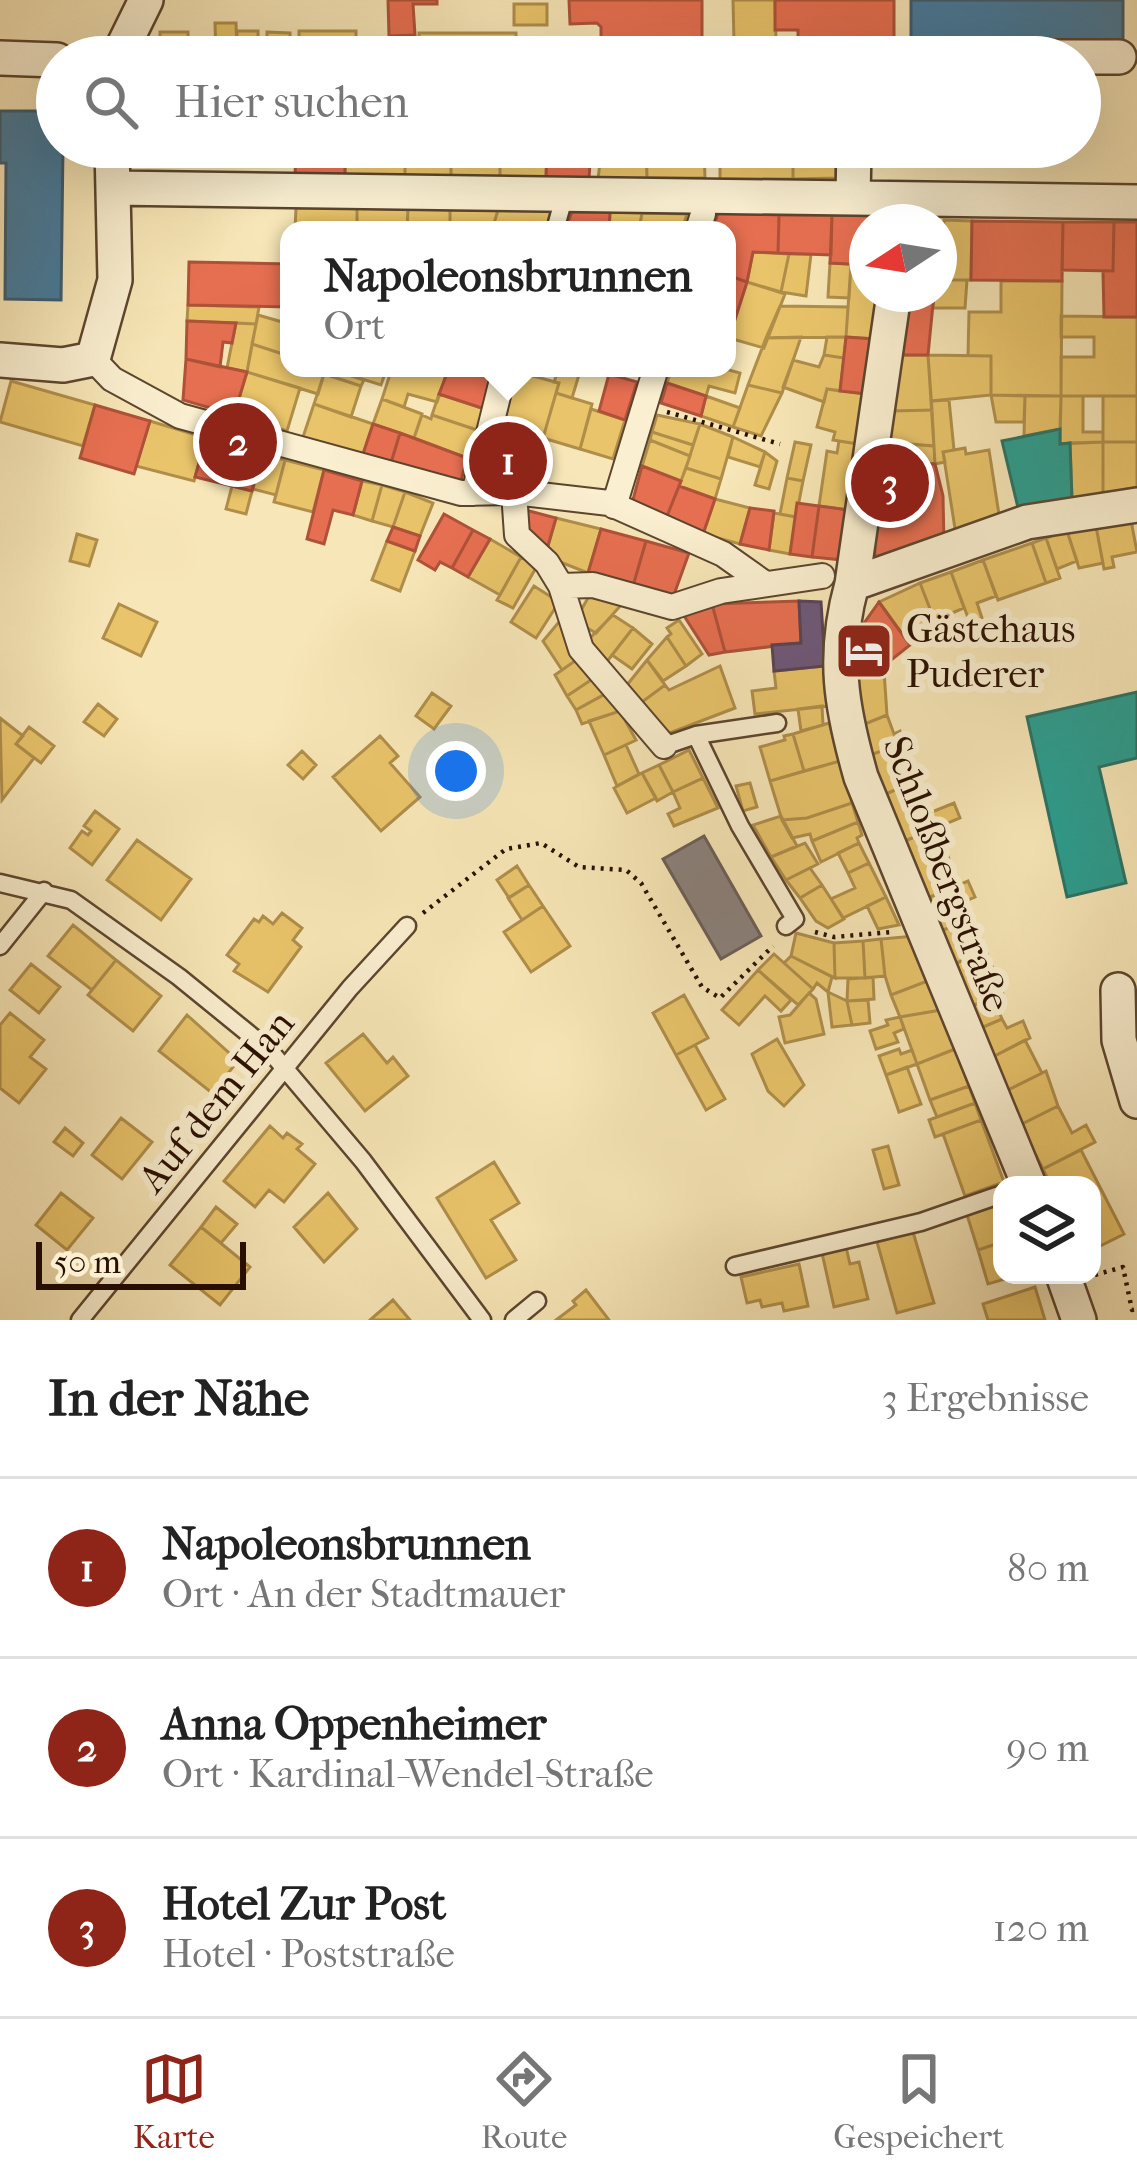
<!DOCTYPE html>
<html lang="de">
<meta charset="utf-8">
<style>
body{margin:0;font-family:"IM FELL French Canon",serif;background:#f2f2f2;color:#222}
.controls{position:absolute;right:36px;bottom:36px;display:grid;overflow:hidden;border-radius:24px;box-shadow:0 12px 48px #0002}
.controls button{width:108px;height:108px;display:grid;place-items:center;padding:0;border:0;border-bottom:3px solid #e0e0e0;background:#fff;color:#222;font:60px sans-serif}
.compass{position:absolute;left:849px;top:204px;width:108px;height:108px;border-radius:50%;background:#fff;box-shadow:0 12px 48px #0002;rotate:258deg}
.scale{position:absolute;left:36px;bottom:30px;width:210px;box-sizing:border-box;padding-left:12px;border:6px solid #290f01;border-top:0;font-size:33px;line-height:42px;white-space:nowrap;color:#290f01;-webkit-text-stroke:9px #faefd0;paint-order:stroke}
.you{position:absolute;left:456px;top:771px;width:42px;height:42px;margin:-30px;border:9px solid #fff;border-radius:50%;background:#1a73e8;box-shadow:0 0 0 18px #1a73e833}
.badge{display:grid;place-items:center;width:78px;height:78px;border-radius:50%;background:#8f2418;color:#fff;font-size:39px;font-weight:700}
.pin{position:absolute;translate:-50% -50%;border:6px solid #fff;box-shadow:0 3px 12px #0006}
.popup{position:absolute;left:280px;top:221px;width:456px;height:156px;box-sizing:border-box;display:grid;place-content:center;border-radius:24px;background:#fff;filter:drop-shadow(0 3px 9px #0005);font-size:39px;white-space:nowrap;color:#767676}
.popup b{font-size:45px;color:#222}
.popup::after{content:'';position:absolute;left:50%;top:100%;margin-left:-24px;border:24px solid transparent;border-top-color:#fff}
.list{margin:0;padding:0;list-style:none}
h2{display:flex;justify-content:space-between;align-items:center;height:156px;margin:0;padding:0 48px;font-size:51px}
h2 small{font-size:39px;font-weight:400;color:#767676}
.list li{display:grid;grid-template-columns:78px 1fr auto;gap:36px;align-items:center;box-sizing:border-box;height:180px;padding:0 48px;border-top:3px solid #e0e0e0}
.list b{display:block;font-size:45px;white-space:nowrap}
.list p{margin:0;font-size:39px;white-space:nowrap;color:#767676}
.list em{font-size:39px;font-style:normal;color:#767676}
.icon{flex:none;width:66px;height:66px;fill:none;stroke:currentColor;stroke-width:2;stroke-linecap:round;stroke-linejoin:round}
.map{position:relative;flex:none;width:1137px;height:1320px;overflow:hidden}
.search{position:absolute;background:#fff;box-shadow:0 12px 48px #0002;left:36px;right:36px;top:36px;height:132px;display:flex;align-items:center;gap:30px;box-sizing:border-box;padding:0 42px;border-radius:66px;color:#767676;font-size:45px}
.sheet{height:696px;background:#fff}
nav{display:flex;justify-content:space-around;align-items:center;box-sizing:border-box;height:168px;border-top:3px solid #e0e0e0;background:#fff;font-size:33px;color:#767676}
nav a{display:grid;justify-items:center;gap:6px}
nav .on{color:#8f2418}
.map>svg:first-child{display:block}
.homes{fill:#e9c46a;stroke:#af8e4a;stroke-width:3}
.shops{fill:#e76f51;stroke:#ae5239;stroke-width:3}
.offices{fill:#6d597a;stroke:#594356;stroke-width:3}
.schools{fill:#2a9d8f;stroke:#2a7264;stroke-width:3}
.public{fill:#457b9d;stroke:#3d5b6e;stroke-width:3}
.industry{fill:#8a817c;stroke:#6d5f57;stroke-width:3}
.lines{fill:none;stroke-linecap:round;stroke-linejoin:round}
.service-casing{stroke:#5c452e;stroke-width:21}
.pedestrian-casing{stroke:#5c452e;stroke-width:28}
.minor-casing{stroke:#5c452e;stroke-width:38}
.path{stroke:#290f01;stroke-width:4.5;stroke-dasharray:3 6;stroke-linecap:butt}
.service{stroke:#faefd0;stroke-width:16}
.pedestrian{stroke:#faefd0;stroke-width:24}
.minor{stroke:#faefd0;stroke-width:33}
.labels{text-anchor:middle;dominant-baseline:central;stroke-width:12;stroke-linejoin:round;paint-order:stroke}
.poi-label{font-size:39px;fill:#290f01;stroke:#faefd0;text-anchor:start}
.street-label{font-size:39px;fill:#290f01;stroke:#faefd0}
</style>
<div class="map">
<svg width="1137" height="1320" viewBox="0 0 1137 1320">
<rect width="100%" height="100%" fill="#f7e6b7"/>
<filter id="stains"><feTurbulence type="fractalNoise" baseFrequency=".00167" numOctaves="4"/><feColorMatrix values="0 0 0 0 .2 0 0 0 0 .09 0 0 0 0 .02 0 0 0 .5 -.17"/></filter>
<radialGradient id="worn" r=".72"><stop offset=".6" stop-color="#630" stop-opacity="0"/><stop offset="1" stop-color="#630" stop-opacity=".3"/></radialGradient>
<!-- homes -->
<path class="homes" d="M733,0H775L776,42H734Z
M514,4H547V25H514Z
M215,23H236L237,57H216Z
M237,31H258V57H237Z
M299,31H356V57H299Z
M160,32H188V57H175V46H160Z
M267,32L290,33V57H267Z
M419,33H516V57H419Z
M516,49L573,50V57H516Z
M345,147H405V178H345Z
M405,147H451V179L405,178Z
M451,147H500V179H451Z
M500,147H547L546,179H500Z
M602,147H646L647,178L598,179Z
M646,147H704L705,178H647Z
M720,147H743L744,157H793V179H720Z
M793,147H836V178L793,179Z
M296,208H357V230H295Z
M357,208L408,209L407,230H357Z
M408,209L450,210V230H407Z
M450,210H498L492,230H450Z
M498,210H553L547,230H492Z
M610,212L642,213L639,230H609Z
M642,213L687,214L682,230H639Z
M944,220L972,221L971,280H943Z
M753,252L789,254L781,292L747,282Z
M789,254H811L806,296L781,292Z
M830,263L851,264L849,298L828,297Z
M851,264L867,265V294H877L874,339L846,337Z
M939,280H967L965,308H933L934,294H939Z
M1001,281H1062L1061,396L991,395V356H968L969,312H1001Z
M747,282L785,294L764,348L729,338Z
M188,305L259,307L256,324L187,321Z
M780,306L848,307L846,337L766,338Z
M258,315L289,324V356L252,344Z
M1061,316L1137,317V396H1061V357H1094V337H1061Z
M236,323L256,324L247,372L227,368Z
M801,337L782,393L748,385L766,338Z
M827,337H846L844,358L824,355Z
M252,344L289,356V368H327L364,380L361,386L324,374L318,394L247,372Z
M824,355L844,358L840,391L827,389L824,402L783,387L793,360L819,367Z
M900,355H928L932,410L892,411Z
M928,355L991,356V395L931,401Z
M327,368H387L381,385Z
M392,368H449L437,402L408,394L404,407L382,399Z
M559,368H581L572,398L556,393L559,383L554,382Z
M672,368H722L740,373L735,393L709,386L706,396L667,383Z
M511,370L559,383L543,438L496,424Z
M247,372L300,388L287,431L234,415Z
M324,374L361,386L351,417L314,404Z
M11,381L95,405L83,446L0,422Z
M748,385L782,393L761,436L733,427Z
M827,389L867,394L858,444L833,440L835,432L817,427Z
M556,393L592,404L580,449L543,438Z
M439,394L485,409L477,430L432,415Z
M991,395L1025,396L1024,422H996Z
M706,396L740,408L733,427L701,416Z
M1025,396H1061L1060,429L1024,436Z
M1061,396H1083V432H1103V442L1060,444Z
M1103,396H1137V442H1103Z
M382,399L422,414L414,438L373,424Z
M949,400L954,450L943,452L945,462L935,464L931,401Z
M314,404L373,424L362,457L303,437Z
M591,409L625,420L613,459L580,449Z
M932,410L934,446L884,442L892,411Z
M422,415L431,419L432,415L477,430L467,458L414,438Z
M657,415L700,424L693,445L652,432Z
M150,421L206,438L194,481L136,466Z
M700,424L733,437L721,479L686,468Z
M652,432L693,445L690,456L650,440Z
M733,437L765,452L760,467L728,457Z
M650,440L690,456L681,481L642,466Z
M839,441L858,444L849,510L819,506L827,451L837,453Z
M795,442L811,445L803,481L787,478Z
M884,442L934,446L935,464L881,460Z
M1103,442V494L1072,500L1070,443Z
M1103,442H1137V487L1103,494Z
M965,448L966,454L989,450L1000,521L956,535L943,452Z
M765,452L777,461L769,489L755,485Z
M262,453L285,460L276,495L253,489Z
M285,460L324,470L313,512L274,502Z
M881,460L908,462L899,503L874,506Z
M686,468L721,479L715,499L679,486Z
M787,478L803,481L796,517L780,514Z
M362,481L382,485L372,521L353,515Z
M382,485L405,492L393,527L372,521Z
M232,486L252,491L246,514L226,509Z
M405,492L433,503L420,536L393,527Z
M715,499L750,508L740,544L703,534Z
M774,513L796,517L790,554L769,550Z
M1130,515L1137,552L1112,557L1114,567L1104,569L1095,521Z
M556,518L601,529L588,573L545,556Z
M1095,521L1103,563L1079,568L1067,531Z
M1067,531L1077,561L1057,569L1046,538Z
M77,534L97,540L89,566L70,561Z
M1046,538L1060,578L1046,583L1032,543Z
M490,539L521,557L500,595L468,577Z
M387,541L415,551L400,591L372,580Z
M1032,543L1046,583L998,600L983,560Z
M521,557L537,566L513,608L497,600Z
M983,560L996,596L977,603L982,618L970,623L951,572Z
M951,572L964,608L945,616L948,623L937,627L920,583Z
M920,583L937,627L908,642L879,602Z
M534,586L559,602L536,638L511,622Z
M593,589L622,604L596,633L575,621Z
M119,604L157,622L141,656L103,638Z
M613,615L633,628L602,668L586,642Z
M564,616L579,658L562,670L543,641Z
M679,620L702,654L686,666L667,637L671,634L667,628Z
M862,626L890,661L884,671L850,662L853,641Z
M633,628L652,644L632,669L612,655Z
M667,637L686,666L663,681L647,660Z
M579,658L594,678L567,696L555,675Z
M647,660L665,685L638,705L623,690Z
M850,662L884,671L887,715L855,728Z
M720,666L735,708L667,734L638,705L665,685L669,690Z
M825,666L830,706L755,714L752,691L776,688L774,671Z
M594,678L607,693L576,710L567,696Z
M432,693L451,706L434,729L416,716Z
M607,693L620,711L582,724L576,710Z
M98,704L117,719L104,736L84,722Z
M822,706L823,725L801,731L798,709Z
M620,711L636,740L604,755L589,721Z
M887,715L894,734L900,731L904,742L866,757L855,728Z
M0,718L23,736L16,744L34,758L2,800Z
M829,723L840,761L804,771L793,734Z
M29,727L54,746L41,763L16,744Z
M793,734L804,771L770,781L760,747L785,740L784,736Z
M380,736L398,756L390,763L420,797L381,831L333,777Z
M898,744L914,782L881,796L866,757Z
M626,745L639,774L617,786L604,755Z
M689,750L703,778L673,792L659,765Z
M302,751L316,765L303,779L288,765Z
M840,761L852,803L807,818L782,820L770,781Z
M659,765L673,792L657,801L642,773Z
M642,773L656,798L627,813L614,788Z
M703,778L718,808L674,826L668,814L680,808L673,792Z
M914,782L927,814L954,803L960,818L900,843L881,796Z
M750,783L757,807L743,811L736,786Z
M852,803L858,822L812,841L810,834L792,838L782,820L807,818Z
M95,811L119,829L92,865L70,848L82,831L88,835L91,831L84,826Z
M781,816L797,846L771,857L753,825Z
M858,822L862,835L857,838L859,843L821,862L812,841Z
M937,828L959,885L923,900L900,843Z
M137,840L191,879L161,920L107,880Z
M805,843L818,864L786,880L771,857Z
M859,843L869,863L848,873L838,853Z
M869,863L886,897L843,918L831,899L855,888L848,873Z
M517,866L529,885L509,898L497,880Z
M810,868L822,885L800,898L786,880Z
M968,881L975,897L966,901L973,918L936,933L923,900Z
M529,885L543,906L522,920L508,898Z
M822,885L844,919L828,928L816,921L800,898Z
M886,897L899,925L878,929L867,906Z
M543,906L570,946L531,972L504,932Z
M282,913L302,928L293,940L301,947L268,992L234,971L239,964L227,955L254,919L259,922L263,916L273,924Z
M973,918L986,951L949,966L936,933Z
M73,925L116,960L92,990L48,956Z
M796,933L834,943L835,978L791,956Z
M914,936L930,980L891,995L885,976L881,939Z
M881,939L885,976L865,978L863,941Z
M863,941L865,978H835L834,943Z
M986,951L1003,994L964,1009L949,966Z
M774,954L813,989L798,1005L758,970Z
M791,956L832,977L828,992L817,983L813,989L784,963Z
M116,960L161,996L133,1031L88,995Z
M31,964L60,987L39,1013L10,990Z
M758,970L791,1000L781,1011L765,996L739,1025L722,1010Z
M873,977L874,999L847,1001L848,979Z
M930,980L941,1010L900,1017L891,995Z
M828,992L847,1001L852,1025L832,1027Z
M809,993L816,999L824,1034L785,1043L779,1017L790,1015Z
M684,995L708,1038L676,1055L653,1013Z
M993,997L1002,1019L974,1031L964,1009Z
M868,1000L870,1023L852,1025L847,1001Z
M941,1010L955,1049L917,1064L900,1017Z
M10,1013L44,1040L30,1057L46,1069L19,1103L0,1088V1025Z
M187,1015L238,1061L212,1093L159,1051Z
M900,1017L904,1029L894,1033L898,1042L876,1049L870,1031L888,1025L886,1020Z
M1002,1019L1007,1028L1023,1021L1030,1038L987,1060L974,1031Z
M363,1034L387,1063L393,1057L408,1076L365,1111L326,1063Z
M777,1039L804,1085L784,1106L768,1091L752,1054Z
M1025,1040L1042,1073L1004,1092L987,1060Z
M695,1045L725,1099L706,1110L676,1055Z
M899,1049L901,1054L912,1050L917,1064L886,1075L879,1056Z
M955,1049L969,1086L930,1100L917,1064Z
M907,1067L921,1104L899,1112L886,1075Z
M1046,1071L1058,1106L1020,1125L1004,1092Z
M969,1086L975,1103L937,1117L930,1100Z
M975,1103L981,1120L935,1137L929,1120Z
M1058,1106L1072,1133L1086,1125L1095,1142L1043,1169L1020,1125Z
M121,1118L152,1142L122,1179L92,1155Z
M981,1120L1004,1182L965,1196L943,1134Z
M270,1126L283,1138L287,1133L302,1144L297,1149L315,1164L284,1202L269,1190L255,1207L224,1181Z
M65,1128L83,1143L73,1156L54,1142Z
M888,1146L899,1185L884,1189L873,1150Z
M1081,1150L1124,1234L1092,1250V1185H1051L1043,1169Z
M494,1162L519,1203L491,1220L516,1260L486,1278L437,1198Z
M61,1193L93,1218L67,1250L36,1225Z
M328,1193L357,1229L324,1262L294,1227Z
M1002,1204V1242L978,1250L967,1215Z
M216,1207L237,1224L221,1243L201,1227Z
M201,1227L250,1267L220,1305L170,1265Z
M913,1232L934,1303L897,1313L877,1242Z
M1002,1242V1275H1019L988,1284L978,1250Z
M846,1247L850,1264L859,1262L868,1299L834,1307L822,1253Z
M799,1264L808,1306L784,1311L782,1303L762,1307L760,1300L747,1303L741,1277Z
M1035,1287L1045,1320H988L983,1304Z
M586,1290L609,1320H556L576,1305L573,1301Z
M393,1300L410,1320H370Z"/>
<!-- shops -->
<path class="shops" d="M388,0H437V4H413L415,35L389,36Z
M569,0H702V42H601V27L597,23L570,24Z
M775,0H894V38H828V45H798V30H775Z
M296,147H345V178L295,177Z
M547,147H591L589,179H546Z
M572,212H610L609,230H565Z
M718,213L779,215L778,253L753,252L747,282L727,275V230H713Z
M779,215H832L831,255L778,253Z
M832,215L880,216V222H867V265L830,263Z
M972,221L1063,222L1062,281L971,280Z
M1063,222H1114L1113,271L1062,270Z
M1114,222H1137V317H1104L1103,271H1113Z
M189,262L289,264V307L188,305Z
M727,275L747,282L729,338L727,337Z
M908,294H934L928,355H900Z
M187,321L236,323L232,343L223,342L220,367L186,359Z
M846,337L874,339L867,394L840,391Z
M186,359L247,372L234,415L183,400Z
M449,368H479L496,374L485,409L439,394Z
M609,374L637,382L625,420L599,411Z
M667,383L706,396L701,416L661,403Z
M95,405L150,421L134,474L80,458Z
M373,424L400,433L390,466L362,457Z
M400,433L467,458L461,481L390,466Z
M206,438L262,453L252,491L195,477Z
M916,463L935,464L943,496L944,544L875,559L874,506L919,502Z
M642,466L681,481L665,521L631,507Z
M324,470L362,481L353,515L333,510L324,544L307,539Z
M679,486L715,499L703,534L665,521Z
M797,503L819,506L812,557L790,554Z
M819,506L849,510L843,560L812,557Z
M750,508L774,511L769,550L740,544Z
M522,509L556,518L545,556L518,528Z
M444,514L473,530L452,568L440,562L435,570L418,560Z
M393,527L420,536L415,551L387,541Z
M601,529L646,541L633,586L588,573Z
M473,530L490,539L468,577L452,568Z
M646,541L689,553L672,600L633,586Z
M799,601L801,643L725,652L712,604Z
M879,602L910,645L890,661L862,626Z
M712,604L725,652L709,655L681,611Z"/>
<!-- offices -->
<path class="offices" d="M799,601L821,602L825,666L774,671L772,645L801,643Z"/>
<!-- schools -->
<path class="schools" d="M1060,429V444L1070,443L1072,500L1019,512L1002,441Z
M1137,692V758L1099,767L1126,883L1067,897L1027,717Z"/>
<!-- public -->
<path class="public" d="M911,0H1123V48L911,47Z
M0,111H57V147H63L61,300L5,299L6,163H0Z"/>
<!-- industry -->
<path class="industry" d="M704,836L761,936L721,959L663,859Z"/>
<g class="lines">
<defs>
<path id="service" d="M555,230L565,194
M696,735L777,723
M664,746L696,735L740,826L795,919L786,926
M0,883L71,900L179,977L270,1051L363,1161L482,1320
M0,946L44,891
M735,1266L921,1222L1002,1194
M80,1320L350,988L407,926
M514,1320L537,1301"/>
<path id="pedestrian" d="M698,230L703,214
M93,359L112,379L180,416L461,493L514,492L609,503L723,554L764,583
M514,492L517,535L547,563L561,586L581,649L664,746
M474,493L505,368
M614,506L656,368
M561,586L593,585L672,607L721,591L822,576"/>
<path id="minor" d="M118,57L146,0
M856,57H1119
M0,58L57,60
M113,188L1137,202
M853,197L854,147
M894,294L852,584C832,656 841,707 861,777L1029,1185
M0,360L63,365L93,359L115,280L112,147
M852,584L1027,522L1137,505
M1118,990L1119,1040L1137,1101
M1063,1275L1079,1320"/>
</defs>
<!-- service casing -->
<use href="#service" class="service-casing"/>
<!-- pedestrian casing -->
<use href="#pedestrian" class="pedestrian-casing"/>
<!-- minor casing -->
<use href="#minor" class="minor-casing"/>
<!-- path -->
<path class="path" d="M667,412L780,444
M423,913L506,849L541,843L579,867L626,870L641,883L702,987L720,998L773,946
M815,932L834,937L893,932
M1095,1275L1123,1267L1132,1310L1137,1309"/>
<!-- service -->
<use href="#service" class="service"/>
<!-- pedestrian -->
<use href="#pedestrian" class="pedestrian"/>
<!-- minor -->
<use href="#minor" class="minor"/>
</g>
<!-- icons -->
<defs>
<symbol id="hotel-square" viewBox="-11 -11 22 22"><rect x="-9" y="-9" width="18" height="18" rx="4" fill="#8f2418" stroke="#faefd0"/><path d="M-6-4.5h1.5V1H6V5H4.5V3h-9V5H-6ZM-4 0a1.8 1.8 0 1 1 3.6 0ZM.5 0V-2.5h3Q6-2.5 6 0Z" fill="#fff"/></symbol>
</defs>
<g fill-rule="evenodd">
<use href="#hotel-square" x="831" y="618" width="66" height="66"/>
</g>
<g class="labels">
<!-- poi labels -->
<g class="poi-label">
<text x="906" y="629">Gästehaus<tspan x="906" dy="45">Puderer</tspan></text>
</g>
<!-- street labels -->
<g class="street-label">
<text transform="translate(947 874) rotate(69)">Schloßbergstraße</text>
<text transform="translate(216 1101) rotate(-51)">Auf dem Han</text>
</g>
</g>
<rect width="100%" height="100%" filter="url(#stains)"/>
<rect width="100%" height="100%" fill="url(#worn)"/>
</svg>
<div class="controls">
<button><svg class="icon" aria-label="layers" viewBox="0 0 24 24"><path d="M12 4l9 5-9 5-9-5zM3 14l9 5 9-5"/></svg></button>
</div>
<svg class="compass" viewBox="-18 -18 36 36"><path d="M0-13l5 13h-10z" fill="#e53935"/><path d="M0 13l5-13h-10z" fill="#767676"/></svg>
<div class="scale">50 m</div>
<div class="you"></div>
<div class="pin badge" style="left:508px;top:461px">1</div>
<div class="popup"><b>Napoleonsbrunnen</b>Ort</div>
<div class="pin badge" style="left:238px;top:442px">2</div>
<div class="pin badge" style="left:890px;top:483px">3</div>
<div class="search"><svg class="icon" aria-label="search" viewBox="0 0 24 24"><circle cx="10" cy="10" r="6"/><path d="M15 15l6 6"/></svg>Hier suchen</div>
</div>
<section class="sheet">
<h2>In der Nähe<small>3 Ergebnisse</small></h2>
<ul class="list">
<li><span class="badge">1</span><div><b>Napoleonsbrunnen</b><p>Ort · An der Stadtmauer</p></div><em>80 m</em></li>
<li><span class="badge">2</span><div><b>Anna Oppenheimer</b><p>Ort · Kardinal-Wendel-Straße</p></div><em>90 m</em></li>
<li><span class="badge">3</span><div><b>Hotel Zur Post</b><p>Hotel · Poststraße</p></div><em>120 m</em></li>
</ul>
</section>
<nav>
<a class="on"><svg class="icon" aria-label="map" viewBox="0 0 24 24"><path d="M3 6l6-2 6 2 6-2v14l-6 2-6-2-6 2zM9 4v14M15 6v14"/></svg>Karte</a>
<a><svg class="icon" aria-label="directions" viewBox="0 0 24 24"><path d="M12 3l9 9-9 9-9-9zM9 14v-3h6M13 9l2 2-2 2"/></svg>Route</a>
<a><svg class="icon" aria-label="saved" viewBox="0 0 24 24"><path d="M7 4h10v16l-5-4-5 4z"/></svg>Gespeichert</a>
</nav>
